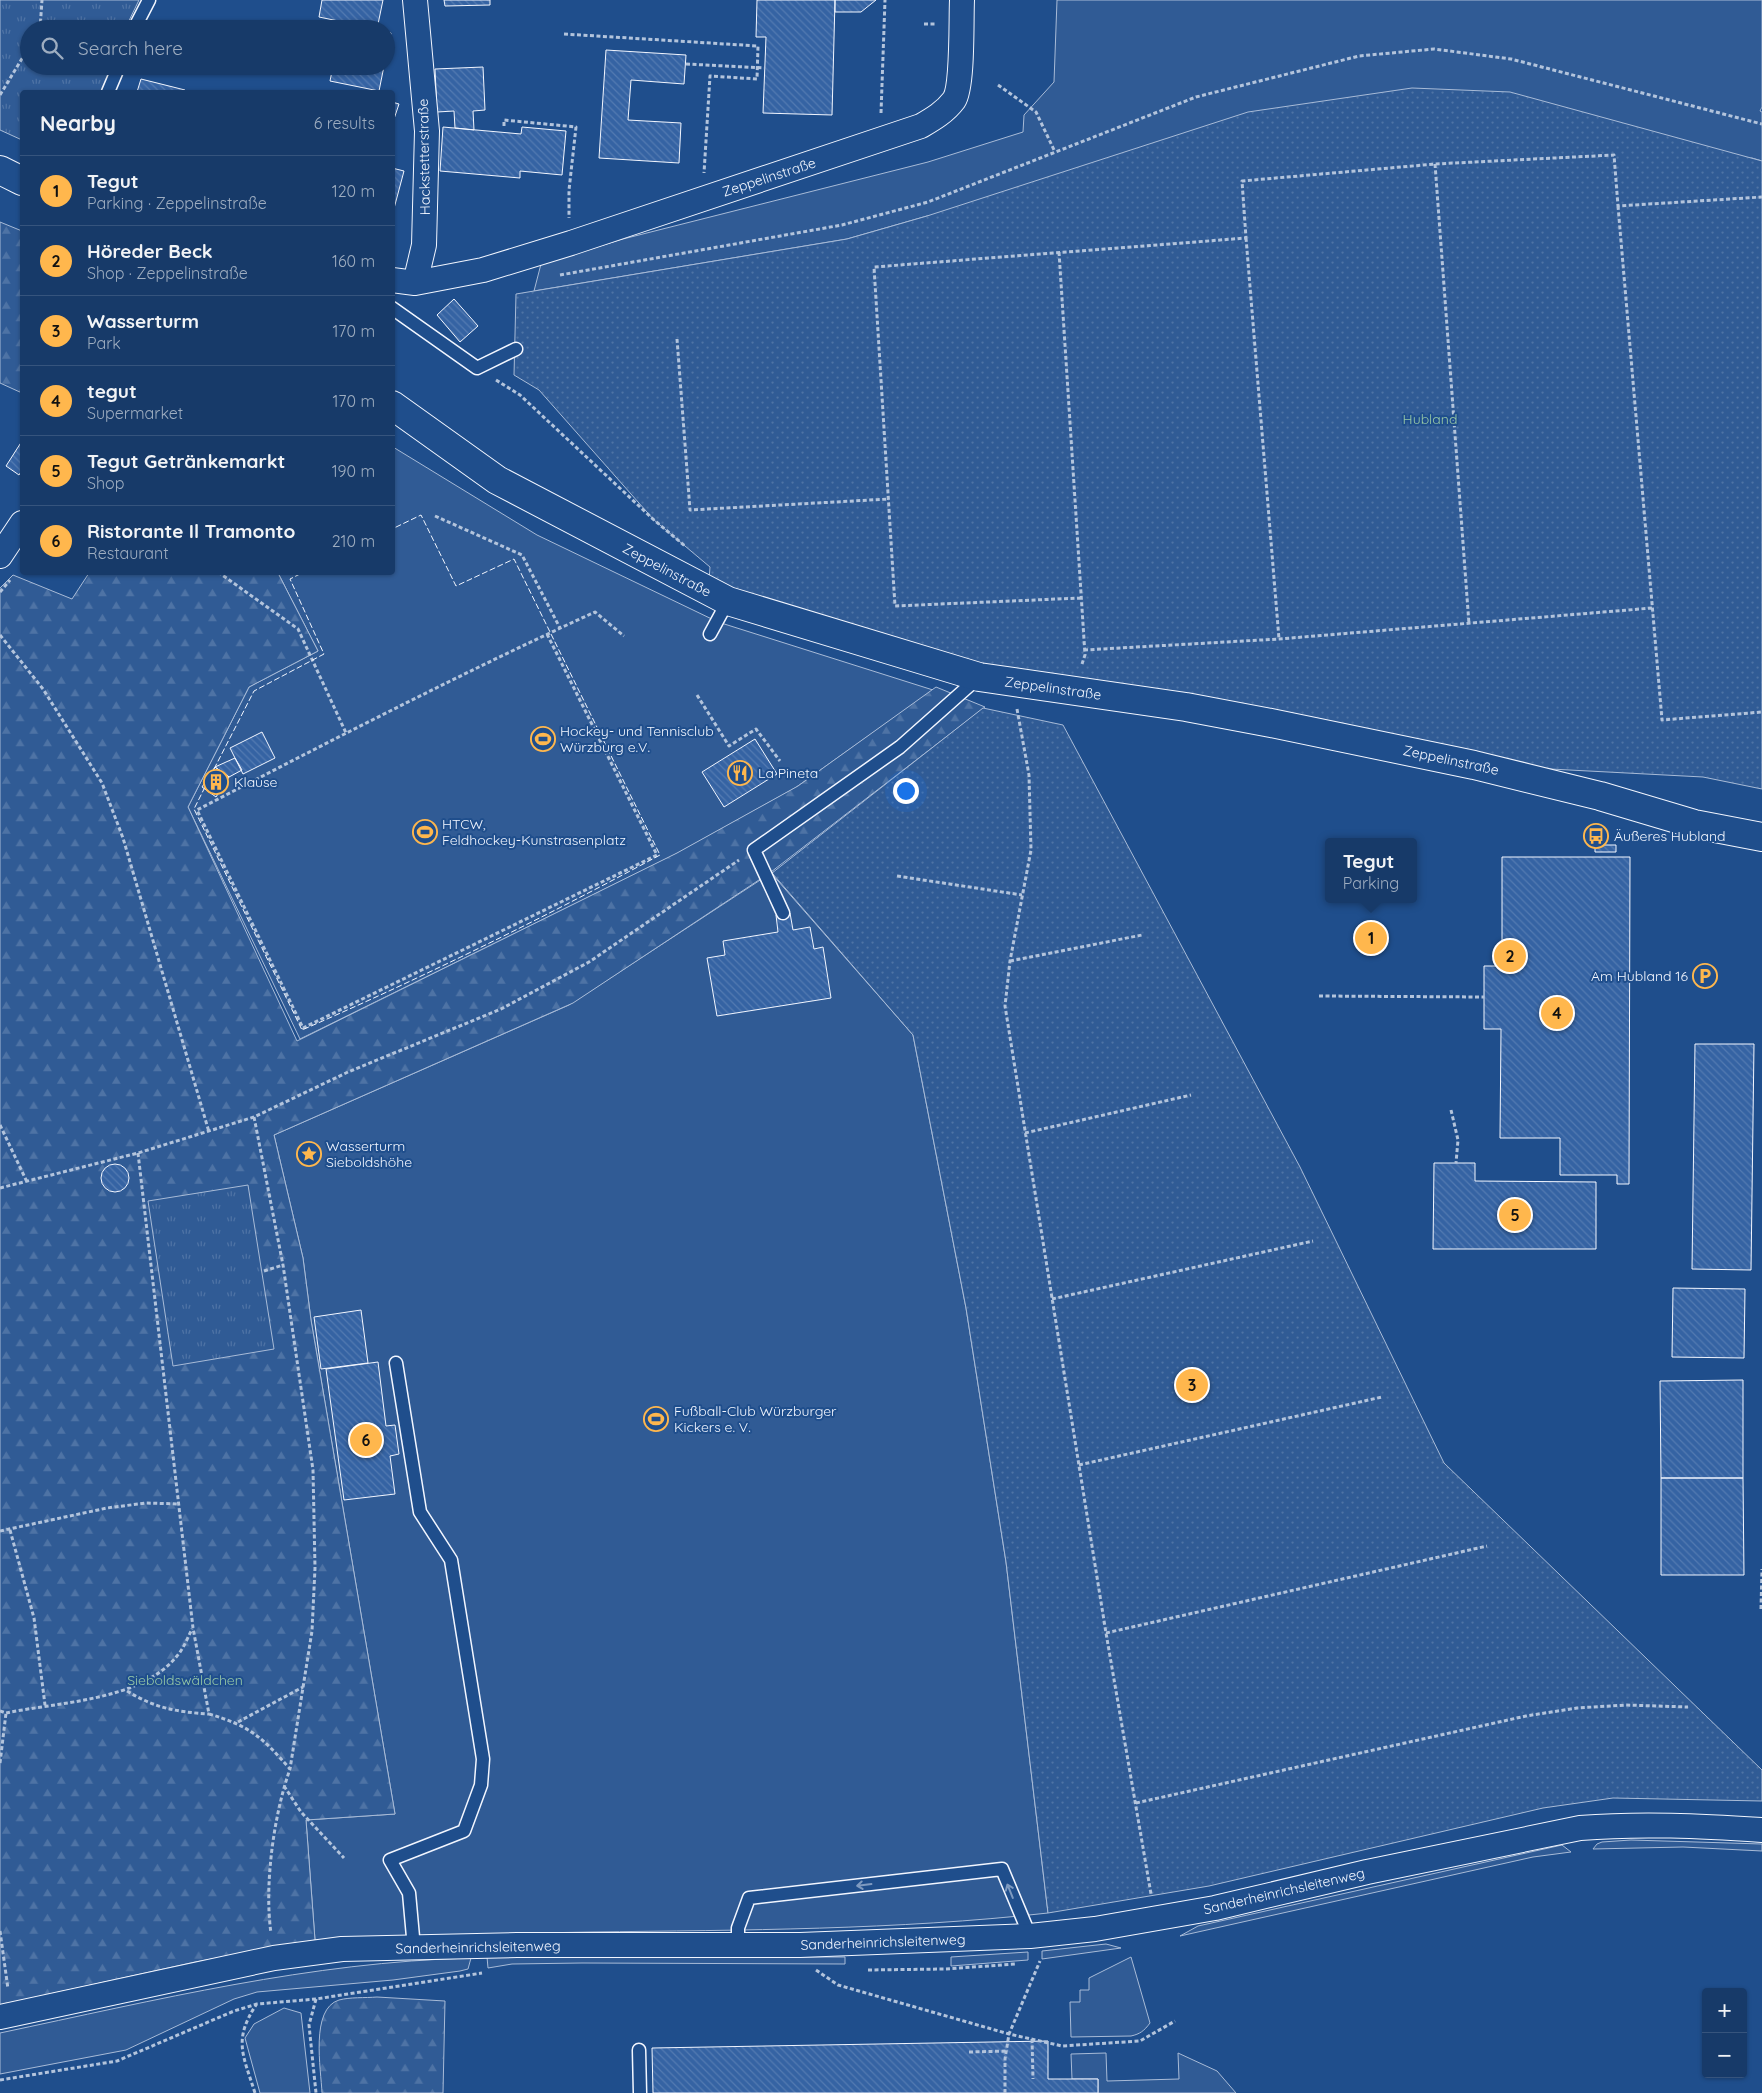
<!DOCTYPE html>
<meta charset="utf-8">
<style>
body{margin:0;font-family:Quicksand,sans-serif;background:#244571;color:#f1f3f6}
.controls{position:absolute;right:15px;bottom:15px;display:grid;overflow:hidden;border-radius:5px;box-shadow:0 1px 4px #0004}
.controls button{width:45px;height:45px;display:grid;place-items:center;padding:0;border:0;border-bottom:1px solid #36547d;background:#173a69;color:#f1f3f6;font:25px sans-serif}
.you{position:absolute;left:905px;top:790px;width:18px;height:18px;margin:-12px;border:4px solid #fff;border-radius:50%;background:#1a73e8;box-shadow:0 0 0 8px #1a73e833}
.badge{display:grid;place-items:center;width:32px;height:32px;border-radius:50%;background:#ffb74d;color:#111;font-size:16px;font-weight:700}
.pin{position:absolute;translate:-50% -50%;border:2px solid #fff;box-shadow:0 1px 5px #0006}
.popup{position:absolute;left:1325px;top:838px;width:92px;height:65px;box-sizing:border-box;display:grid;place-content:center;border-radius:5px;background:#173a69;filter:drop-shadow(0 1px 4px #0005);font-size:16px;white-space:nowrap;color:#9eadc0}
.popup b{font-size:19px;color:#f1f3f6}
.popup::after{content:'';position:absolute;left:50%;top:100%;margin-left:-10px;border:10px solid transparent;border-top-color:#173a69}
.list{margin:0;padding:0;list-style:none}
h2{display:flex;justify-content:space-between;align-items:center;height:65px;margin:0;padding:0 20px;font-size:21px}
h2 small{font-size:16px;font-weight:400;color:#9eadc0}
.list li{display:grid;grid-template-columns:32px 1fr auto;gap:15px;align-items:center;box-sizing:border-box;height:70px;padding:0 20px;border-top:1px solid #36547d}
.list b{display:block;font-size:19px;white-space:nowrap}
.list p{margin:0;font-size:16px;white-space:nowrap;color:#9eadc0}
.list em{font-size:16px;font-style:normal;color:#9eadc0}
.icon{flex:none;width:28px;height:28px;fill:none;stroke:currentColor;stroke-width:2;stroke-linecap:round;stroke-linejoin:round}
.map{position:relative;flex:none;width:1762px;height:2093px;overflow:hidden}
.search{position:absolute;background:#173a69;box-shadow:0 1px 4px #0004;left:20px;top:20px;width:375px;height:55px;display:flex;align-items:center;gap:12px;box-sizing:border-box;padding:0 18px;border-radius:28px;color:#9eadc0;font-size:19px}
.panel{position:absolute;background:#173a69;box-shadow:0 1px 4px #0004;left:20px;top:90px;width:375px;height:485px;border-radius:5px}
.map>svg:first-child{display:block}
.grass{fill:#305b95;stroke:#a8bbd7}
.forest{fill:url(#forest-firs);stroke:#a8bbd7}
.park{fill:url(#park-tufts);stroke:#a8bbd7}
.garden{fill:url(#garden-dots);stroke:#a8bbd7}
.building{fill:url(#building-back-hatch);stroke:#f2f6ff}
.lines{fill:none;stroke-linecap:round;stroke-linejoin:round}
.lane-casing{stroke:#f2f6ff;stroke-width:15}
.street-casing{stroke:#f2f6ff;stroke-width:26}
.secondary-casing{stroke:#f2f6ff;stroke-width:30}
.path{stroke:#b3c4dc;stroke-width:3;stroke-dasharray:4 2.5;stroke-linecap:butt}
.lane{stroke:#1f4e8c;stroke-width:12}
.street{stroke:#1f4e8c;stroke-width:24}
.secondary{stroke:#1f4e8c;stroke-width:28}
.path-bridge{stroke:#b3c4dc;stroke-width:3;stroke-dasharray:4 2.5;stroke-linecap:butt}
.fence{stroke:#f2f6ff;stroke-width:1;stroke-dasharray:6 2.5;stroke-linecap:butt}
.oneway{stroke:#7e9ac0}
.labels{text-anchor:middle;dominant-baseline:central;stroke-width:4;stroke-linejoin:round;paint-order:stroke}
.street-label{font-size:14px;fill:#f2f6ff;stroke:#1f4e8c}
.park-label{font-size:14px;fill:#97c8a6;stroke:#1f4e8c}
.poi-label{font-size:14px;fill:#f2f6ff;stroke:#1f4e8c;text-anchor:start}
</style>
<div class="map">
<svg width="1762" height="2093" viewBox="0 0 1762 2093">
<defs>
<pattern id="forest-firs" width="22" height="20" patternUnits="userSpaceOnUse" patternTransform="scale(1.25)"><rect width="22" height="20" fill="#305b95"/><path d="M5 1l3.5 6h-7zM16 11l3.5 6h-7z" fill="#4e73a5"/></pattern>
<pattern id="park-tufts" width="24" height="20" patternUnits="userSpaceOnUse" patternTransform="scale(1.25)"><rect width="24" height="20" fill="#305b95"/><path d="M3 7l-1-3M5 7V3M7 7l1-3M15 17l-1-3M17 17v-4M19 17l1-3" fill="none" stroke="#4e73a5"/></pattern>
<pattern id="garden-dots" width="8" height="8" patternUnits="userSpaceOnUse" patternTransform="scale(1.25)"><rect width="8" height="8" fill="#305b95"/><path d="M2 2h.1M6 6h.1" fill="none" stroke="#4e73a5" stroke-width="1.8" stroke-linecap="round"/></pattern>
<pattern id="building-back-hatch" width="6" height="6" patternUnits="userSpaceOnUse" patternTransform="scale(1.25)"><rect width="6" height="6" fill="#3563a3"/><path d="M-1 5l2 2M0 0l6 6M5-1l2 2" fill="none" stroke="#537ab1"/></pattern>
</defs>
<rect width="100%" height="100%" fill="#1f4e8c"/>
<!-- grass -->
<path class="grass" d="M1057,0H1762V107L1760,111L1762,112V161L1752,158L927,216L847,239L534,291L541,264L623,239L928,162L1023,132L1024,115L1054,82Z
M393,447L537,535L718,622L933,690L795,788L676,854L300,1039L188,807L249,687L318,651L278,573L392,572Z
M771,873L913,1035L966,1308L1006,1562L1048,1913C896,1930 743,1930 591,1932C499,1933 407,1937 315,1940L306,1820L395,1814L311,1320L303,1258L274,1135L569,1005Z
M1631,1840L1762,1844V1851L1683,1847L1593,1849L1597,1844L1602,1842Z
M1562,1845L1571,1852L1533,1857L1180,1936L1198,1926Z
M1106,1944L1121,1948L1042,1959V1951Z
M1028,1952V1960L951,1966V1957Z
M487,1957H845V1964L582,1963L512,1964L488,1968Z
M1131,1957L1150,2023C1144,2031 1140,2034 1131,2036L1071,2037L1070,2002H1080V1990H1089V1978Z
M471,1958L468,1969L460,1971L393,1980L257,1992L234,1999L126,2050L0,2074V2033C156,2000 311,1962 471,1958Z
M284,2008L301,2013L310,2093H260L245,2038L254,2024Z
M1106,2053L1107,2081L1179,2079L1178,2053L1217,2071L1236,2093H1098V2079H1072L1071,2054Z"/>
<!-- forest -->
<path class="forest" d="M0,222L22,231V393L0,383Z
M89,573H278L318,651L249,687L188,807L297,1041L677,853L798,786L936,687L985,707L771,872L573,1003L274,1135L303,1258L311,1320L395,1814L306,1820L315,1940L195,1962L0,2005V588L13,575L72,599Z
M377,1997L445,2001L443,2093H322C321,2069 310,2009 339,2000C350,1997 365,1998 377,1997Z"/>
<!-- park -->
<path class="park" d="M0,0H139L125,29H29V66H114L106,92H22V140L0,130Z
M248,1185L274,1349L173,1366L148,1201Z"/>
<!-- garden -->
<path class="garden" d="M1412,88L1510,92L1762,161V789L1703,777L1474,765L1071,691L708,593L710,567L654,520L539,390L514,375L516,294L847,239L927,216L1248,112Z
M983,708L1063,725L1300,1167L1444,1463L1762,1770V1801L1613,1798L1543,1808L1209,1886L1048,1913L1006,1562L966,1308L913,1035L772,873Z"/>
<!-- building -->
<path class="building" d="M322,0H383L377,29L319,17Z
M444,0H490V5L445,6Z
M757,0H835L832,115L763,113L766,37H756Z
M835,0H876L861,12H835Z
M342,22L373,29H341Z
M386,31L391,33L386,57Z
M606,50L686,55L684,84L631,80L628,120L681,123L679,163L599,158Z
M333,66H384L379,91L330,81Z
M483,67L485,110L473,111L474,130L455,128L454,111L437,112L435,69Z
M141,79L185,90V92H137Z
M392,102L399,104L392,125Z
M443,127L521,134L522,127L566,131L562,175L520,171V178L440,171Z
M392,168L404,171L392,216Z
M454,299L478,326L460,342L437,315Z
M22,441V470L19,475L6,466Z
M262,732L275,758L243,774L230,748Z
M755,739L777,774L724,807L702,772Z
M235,758L242,770L229,777L215,767Z
M215,767L229,777L216,797L202,787Z
M1595,845H1616V852H1595Z
M1502,857H1630L1629,1184H1617V1175H1560V1138H1500L1501,1029H1484V966H1502Z
M790,913L793,930L810,927L814,949L823,947L831,998L717,1016L707,958L725,955L723,941L778,932L776,915Z
M1695,1044H1754L1751,1270L1692,1269Z
M1434,1163H1475V1181L1596,1182V1249H1433Z
M101 1178a14 14 0 1 1 28 0a14 14 0 1 1-28 0Z
M1673,1288L1745,1289L1744,1358L1672,1357Z
M361,1310L368,1363L321,1369L314,1317Z
M378,1362L386,1426L395,1425L399,1454L390,1456L395,1494L344,1500L326,1369Z
M1743,1380V1478H1661L1660,1381Z
M1661,1478H1743L1744,1575H1661Z
M1048,2041V2079H1098V2093H653L652,2048Z"/>
<g class="lines">
<defs>
<path id="lane" d="M134,29L149,0
M108,92L119,66
M392,308L477,368L516,349
M710,634L728,601
M783,913L754,850L900,747L979,677
M396,1363L420,1512L451,1560L483,1759L481,1785L464,1831L390,1860L409,1893L414,1948
M738,1946V1928L749,1898L1002,1869L1030,1936
M639,2050L640,2093"/>
<path id="street" d="M415,0L427,131L424,245L415,283
M392,280L415,283L483,270L571,243L921,126C933,119 945,112 954,100C963,86 961,20 962,0
M0,556L22,523
M0,2017L274,1958L342,1949L517,1945H800L1030,1936L1095,1929L1215,1908L1367,1872L1580,1828C1641,1823 1701,1826 1762,1830"/>
<path id="secondary" d="M0,170L22,181
M392,405L497,480L728,601L979,677L1186,707L1271,723L1474,765L1600,796L1694,824L1762,837"/>
</defs>
<!-- lane casing -->
<use href="#lane" class="lane-casing"/>
<!-- street casing -->
<use href="#street" class="street-casing"/>
<!-- secondary casing -->
<use href="#secondary" class="secondary-casing"/>
<!-- path -->
<path class="path" d="M924,24H937
M40,29L42,0
M564,34L758,46L757,79L710,76L704,173
M998,85L1036,112L1055,152
M0,95L29,47
M881,113L885,0
M504,126V120L576,127L569,190V218
M1435,164L1469,624
M1618,206L1662,720L1762,712
M1246,238L1279,639
M1059,252L1085,655L1082,664
M560,275L842,225L928,202L1196,97L1359,56L1434,49L1511,59L1762,124
M677,339L690,510L889,499
M496,380L520,395L654,520L685,546
M435,516L522,555L560,628
M218,572L298,629L346,733
M0,592L10,580
M1081,598L895,606L874,267L1246,238L1242,181L1435,164L1614,155L1618,206L1762,197
M547,634L657,855L303,1028L197,810C328,742 460,674 595,612L624,636
M0,635L43,689L102,783L123,838L209,1132
M1084,650L1279,639L1652,608
M697,695L729,746L756,729L780,761
M1017,709L1029,775L1031,850L1010,961L1005,1006L1106,1633L1151,1894
M897,876L1022,895
M1010,961L1142,935
M1319,996L1484,997
M1451,1110L1458,1140L1456,1163
M254,1117L283,1265L313,1470L315,1568L312,1631L290,1769
M0,1125L27,1182
M1025,1133L1191,1095
M138,1153L193,1628L209,1714C250,1726 262,1737 290,1769C274,1814 264,1885 271,1933
M0,1188L138,1153L254,1117L348,1072L501,1009L589,962L739,860
M264,1271L283,1265
M1052,1299L1313,1241
M1079,1465L1382,1397
M10,1530L34,1618L45,1705
M0,1531L107,1508L146,1503L179,1504
M1761,1609L1762,1569
M1106,1633L1487,1546
M127,1691C155,1708 176,1712 209,1714
M0,1711L6,1713C58,1702 141,1701 177,1656C184,1648 188,1637 192,1629
M238,1722L303,1687
M0,1763L6,1713
M284,1786L301,1812L344,1858
M1136,1803L1526,1716L1577,1708L1626,1705L1688,1707
M0,1931L8,1989
M816,1970L838,1985L1009,2034L1062,2046L1140,2041L1175,2021
M868,1970L945,1969L1016,1964
M316,1999L309,2025L316,2093
M1032,2039L1033,2079
M969,2052L1007,2051
M0,2080L117,2061L234,2011L257,2004L316,1999L482,1973
M255,2093C243,2055 233,2040 256,2005
M1005,2093V2059L1009,2034L1040,1961"/>
<!-- lane -->
<use href="#lane" class="lane"/>
<!-- street -->
<use href="#street" class="street"/>
<!-- secondary -->
<use href="#secondary" class="secondary"/>
<!-- path-bridge -->
<path class="path-bridge" d="M686,64L765,68"/>
<!-- fence -->
<path class="fence" d="M214,769L254,691L324,654L290,579L304,572
M205,787L194,809L302,1030C424,977 543,918 660,855L514,559L456,586L421,515L392,529"/>
</g>
<!-- one-way arrows -->
<defs><path id="oneway-shaft" d="M-6 0H5M1.5-3L5.5 0L1.5 3" fill="none" stroke-width="1.6" stroke-linecap="round" stroke-linejoin="round" transform="scale(1.25)"/></defs>
<g class="oneway">
<use href="#oneway-shaft" transform="translate(864 1885) rotate(173)"/>
<use href="#oneway-shaft" transform="translate(1010 1891) rotate(-112)"/>
</g>
<!-- icons -->
<defs>
<symbol id="stadium-ring" viewBox="-11 -11 22 22"><circle r="9.5" fill="#1f4e8c" stroke="#ffb74d" stroke-width="1.5"/><path d="M0-5a6.5 5 0 1 0 0 10a6.5 5 0 1 0 0-10ZM-3.5-1.8h7v3.6h-7Z" fill="#ffb74d"/></symbol>
<symbol id="restaurant-ring" viewBox="-11 -11 22 22"><circle r="9.5" fill="#1f4e8c" stroke="#ffb74d" stroke-width="1.5"/><path d="M-5-6h1v4h1v-4h1v4h1v-4h1v5L-1.5 .5V6h-2V.5L-5-1ZM5-6V6H3V1.5H1.5Q1.5-4 5-6Z" fill="#ffb74d"/></symbol>
<symbol id="building-ring" viewBox="-11 -11 22 22"><circle r="9.5" fill="#1f4e8c" stroke="#ffb74d" stroke-width="1.5"/><path d="M-4-6H4V6H1V3H-1V6H-4ZM-2.5-4.3h1.7v1.8h-1.7ZM.8-4.3h1.7v1.8H.8ZM-2.5-1h1.7V.8h-1.7ZM.8-1h1.7V.8H.8Z" fill="#ffb74d"/></symbol>
<symbol id="bus-ring" viewBox="-11 -11 22 22"><circle r="9.5" fill="#1f4e8c" stroke="#ffb74d" stroke-width="1.5"/><path d="M-5-6H5V4H4V6H2V4H-2V6H-4V4H-5ZM-3.5-4V0h7V-4ZM-3.5 1.2v1.5H-2V1.2ZM2 1.2v1.5H3.5V1.2Z" fill="#ffb74d"/></symbol>
<symbol id="parking-ring" viewBox="-11 -11 22 22"><circle r="9.5" fill="#1f4e8c" stroke="#ffb74d" stroke-width="1.5"/><path d="M-3.5-5.5H1a3.5 3.5 0 0 1 0 7H-1V5.5H-3.5ZM-1-3.4V-.6H.8a1.4 1.4 0 0 0 0-2.8Z" fill="#ffb74d"/></symbol>
<symbol id="sight-ring" viewBox="-11 -11 22 22"><circle r="9.5" fill="#1f4e8c" stroke="#ffb74d" stroke-width="1.5"/><path d="M0-6L1.8-2.2L6-1.7L2.9 1.2L3.7 5.4L0 3.3L-3.7 5.4L-2.9 1.2L-6-1.7L-1.8-2.2Z" fill="#ffb74d"/></symbol>
</defs>
<g fill-rule="evenodd">
<use href="#stadium-ring" x="529" y="725" width="28" height="28"/>
<use href="#restaurant-ring" x="726" y="759" width="28" height="28"/>
<use href="#building-ring" x="202" y="768" width="28" height="28"/>
<use href="#stadium-ring" x="411" y="818" width="28" height="28"/>
<use href="#bus-ring" x="1582" y="822" width="28" height="28"/>
<use href="#parking-ring" x="1691" y="962" width="28" height="28"/>
<use href="#sight-ring" x="295" y="1140" width="28" height="28"/>
<use href="#stadium-ring" x="642" y="1405" width="28" height="28"/>
</g>
<g class="labels">
<!-- street labels -->
<g class="street-label">
<text transform="translate(424 157) rotate(-91)">Hackstetterstraße</text>
<text transform="translate(769 177) rotate(-18)">Zeppelinstraße</text>
<text transform="translate(667 570) rotate(28)">Zeppelinstraße</text>
<text transform="translate(1053 688) rotate(8)">Zeppelinstraße</text>
<text transform="translate(1451 760) rotate(12)">Zeppelinstraße</text>
<text transform="translate(1284 1891) rotate(-13)">Sanderheinrichsleitenweg</text>
<text transform="translate(883 1942) rotate(-2)">Sanderheinrichsleitenweg</text>
<text transform="translate(478 1947) rotate(-1)">Sanderheinrichsleitenweg</text>
</g>
<!-- park labels -->
<g class="park-label">
<text x="1430" y="419">Hubland</text>
<text x="185" y="1680">Sieboldswäldchen</text>
</g>
<!-- poi labels -->
<g class="poi-label">
<text x="560" y="731">Hockey- und Tennisclub<tspan x="560" dy="16">Würzburg e.V.</tspan></text>
<text x="758" y="773">La Pineta</text>
<text x="234" y="782">Klause</text>
<text x="442" y="824">HTCW,<tspan x="442" dy="16">Feldhockey-Kunstrasenplatz</tspan></text>
<text x="1614" y="836">Äußeres Hubland</text>
<text x="1688" y="976" text-anchor="end">Am Hubland 16</text>
<text x="326" y="1146">Wasserturm<tspan x="326" dy="16">Sieboldshöhe</tspan></text>
<text x="674" y="1411">Fußball-Club Würzburger<tspan x="674" dy="16">Kickers e. V.</tspan></text>
</g>
</g>
</svg>
<div class="controls">
<button>+</button>
<button>−</button>
</div>
<div class="you"></div>
<div class="pin badge" style="left:1371px;top:938px">1</div>
<div class="popup"><b>Tegut</b>Parking</div>
<div class="pin badge" style="left:1510px;top:956px">2</div>
<div class="pin badge" style="left:1192px;top:1385px">3</div>
<div class="pin badge" style="left:1557px;top:1013px">4</div>
<div class="pin badge" style="left:1515px;top:1215px">5</div>
<div class="pin badge" style="left:366px;top:1440px">6</div>
<div class="search"><svg class="icon" aria-label="search" viewBox="0 0 24 24"><circle cx="10" cy="10" r="6"/><path d="M15 15l6 6"/></svg>Search here</div>
<section class="panel">
<h2>Nearby<small>6 results</small></h2>
<ul class="list">
<li><span class="badge">1</span><div><b>Tegut</b><p>Parking · Zeppelinstraße</p></div><em>120 m</em></li>
<li><span class="badge">2</span><div><b>Höreder Beck</b><p>Shop · Zeppelinstraße</p></div><em>160 m</em></li>
<li><span class="badge">3</span><div><b>Wasserturm</b><p>Park</p></div><em>170 m</em></li>
<li><span class="badge">4</span><div><b>tegut</b><p>Supermarket</p></div><em>170 m</em></li>
<li><span class="badge">5</span><div><b>Tegut Getränkemarkt</b><p>Shop</p></div><em>190 m</em></li>
<li><span class="badge">6</span><div><b>Ristorante Il Tramonto</b><p>Restaurant</p></div><em>210 m</em></li>
</ul>
</section>
</div>
